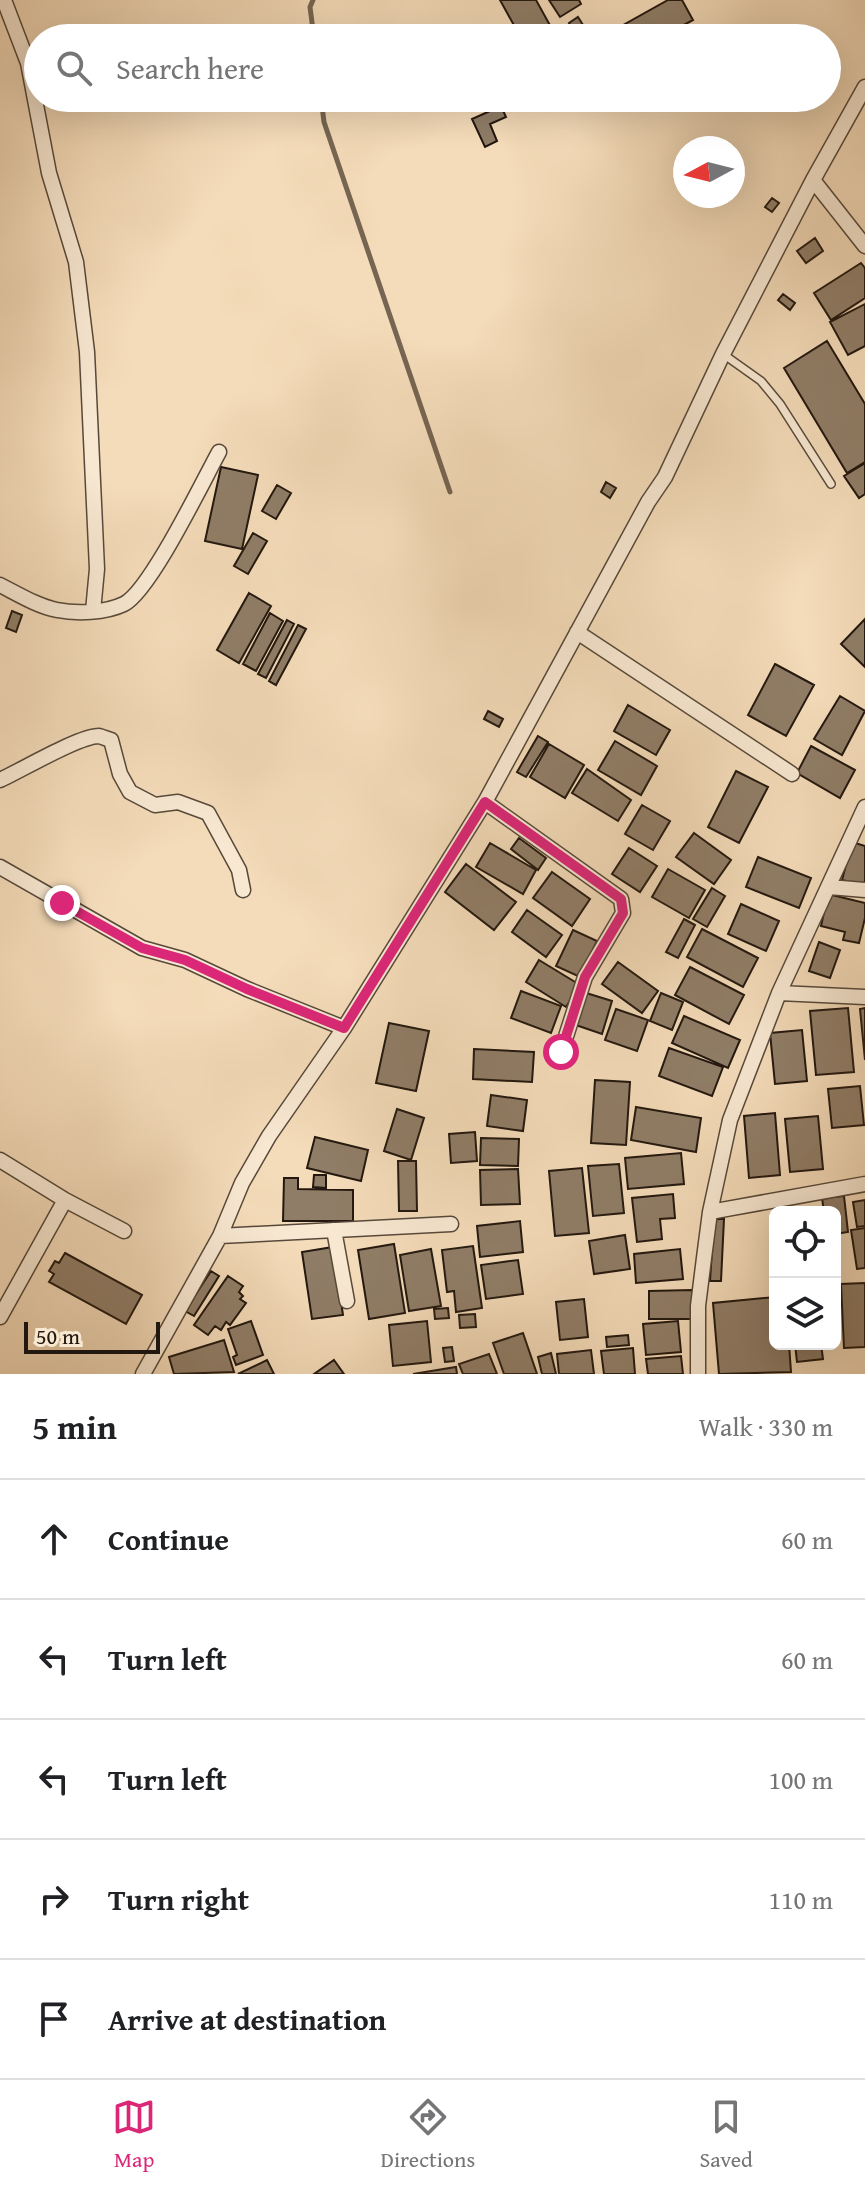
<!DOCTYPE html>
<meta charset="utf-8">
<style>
body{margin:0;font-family:"Gentium Book Plus",serif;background:#f2f2f2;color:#202124}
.controls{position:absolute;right:24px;bottom:24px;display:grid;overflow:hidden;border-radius:12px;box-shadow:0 8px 32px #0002}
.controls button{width:72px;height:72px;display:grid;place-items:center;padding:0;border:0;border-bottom:2px solid #e0e0e0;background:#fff;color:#202124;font:40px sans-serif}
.compass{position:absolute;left:673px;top:136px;width:72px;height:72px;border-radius:50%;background:#fff;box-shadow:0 8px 32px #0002;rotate:263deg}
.scale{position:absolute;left:24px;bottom:20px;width:136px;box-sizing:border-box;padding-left:8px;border:4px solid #23180f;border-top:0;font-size:22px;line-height:28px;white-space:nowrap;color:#23180f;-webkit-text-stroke:6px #f8e8d2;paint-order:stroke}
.stop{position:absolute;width:24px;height:24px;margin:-18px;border:6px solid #db2777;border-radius:50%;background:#fff}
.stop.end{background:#db2777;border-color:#fff;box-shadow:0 2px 8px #0008}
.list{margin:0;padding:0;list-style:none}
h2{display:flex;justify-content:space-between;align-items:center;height:104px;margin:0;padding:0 32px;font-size:34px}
h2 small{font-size:26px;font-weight:400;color:#757577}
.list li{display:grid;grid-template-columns:52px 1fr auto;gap:24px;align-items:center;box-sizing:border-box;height:120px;padding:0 32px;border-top:2px solid #e0e0e0}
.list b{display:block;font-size:30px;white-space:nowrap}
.list em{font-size:26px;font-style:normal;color:#757577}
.icon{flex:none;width:44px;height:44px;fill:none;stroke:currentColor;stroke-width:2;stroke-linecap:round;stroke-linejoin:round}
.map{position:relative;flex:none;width:865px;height:1374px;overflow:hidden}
.search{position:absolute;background:#fff;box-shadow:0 8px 32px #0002;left:24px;right:24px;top:24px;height:88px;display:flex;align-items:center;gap:20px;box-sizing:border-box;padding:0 28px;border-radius:44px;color:#757577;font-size:30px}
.sheet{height:704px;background:#fff}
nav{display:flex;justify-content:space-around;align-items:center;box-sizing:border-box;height:112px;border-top:2px solid #e0e0e0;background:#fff;font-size:22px;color:#757577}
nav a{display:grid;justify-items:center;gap:4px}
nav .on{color:#db2777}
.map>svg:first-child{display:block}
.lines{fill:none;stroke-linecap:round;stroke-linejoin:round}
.stream{stroke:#766552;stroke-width:5}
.building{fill:#907d67;stroke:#23180f;stroke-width:2}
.lane-casing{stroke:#57493a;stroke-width:10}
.street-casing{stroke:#57493a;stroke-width:17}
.lane{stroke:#f8e8d2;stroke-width:7}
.street{stroke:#f8e8d2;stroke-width:14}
.route{stroke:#db2777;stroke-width:10}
</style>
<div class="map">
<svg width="865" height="1374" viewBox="0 0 865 1374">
<rect width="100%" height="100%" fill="#f4dbb9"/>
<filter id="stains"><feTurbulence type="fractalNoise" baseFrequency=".0025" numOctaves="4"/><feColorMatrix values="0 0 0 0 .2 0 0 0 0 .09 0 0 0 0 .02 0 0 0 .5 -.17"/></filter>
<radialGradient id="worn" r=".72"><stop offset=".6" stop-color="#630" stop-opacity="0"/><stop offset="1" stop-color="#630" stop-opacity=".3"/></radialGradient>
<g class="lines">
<!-- stream -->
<path class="stream" d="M313,0L310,7L314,38
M321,98L324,122L450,492"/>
</g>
<!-- building -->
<path class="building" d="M500,0H536L557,38H521Z
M549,0H579L581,4L560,17Z
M668,0H682L693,20L660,38H600Z
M578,17L583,25L574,31L569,23Z
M501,106L506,117L490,124L497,141L485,147L472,119Z
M772,198L779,203L772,212L765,207Z
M815,238L823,251L806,263L797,251Z
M861,263L865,268V298L831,320L814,293Z
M783,294L795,303L790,310L778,300Z
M865,304V346L848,355L830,322Z
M827,341L865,404V462L847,473L784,368Z
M865,463V494L859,498L844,476Z
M221,467L258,475L242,549L205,541Z
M606,482L616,488L610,498L601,492Z
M277,485L291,493L276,519L262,511Z
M253,533L267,541L248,574L234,566Z
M249,593L271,606L239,663L217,650Z
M12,611L22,615L16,632L6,628Z
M270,613L283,621L256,671L243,664Z
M865,619V667L841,644Z
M287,620L294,624L266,678L258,674Z
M298,625L306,629L276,685L269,681Z
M775,664L814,685L786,736L748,715Z
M840,696L865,711L842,755L814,739Z
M628,705L670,730L656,755L614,731Z
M488,711L503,719L499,727L484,719Z
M538,736L548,742L526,777L517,772Z
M615,741L657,766L641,795L598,770Z
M549,744L584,765L565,798L530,777Z
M811,746L855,770L840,798L797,773Z
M587,769L631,800L618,821L572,793Z
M736,771L768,787L739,843L708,827Z
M642,805L670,821L653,850L625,834Z
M694,833L731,860L714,884L676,857Z
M519,838L546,858L538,870L511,849Z
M852,842L865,846V886L842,880Z
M490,843L536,870L523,894L476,867Z
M629,848L657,866L640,892L612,874Z
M758,857L811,878L799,908L746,887Z
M466,864L516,902L494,930L445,892Z
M668,869L705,890L689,918L652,897Z
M552,872L590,899L572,926L533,898Z
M712,888L725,896L707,927L693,919Z
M828,894L865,903V918L859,943L843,940L845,932L821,926Z
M741,904L779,921L766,951L728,934Z
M527,910L562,935L546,957L512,932Z
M684,919L695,925L678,958L666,952Z
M702,929L758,958L743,987L687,957Z
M573,930L597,941L580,977L556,966Z
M819,942L840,950L830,978L809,971Z
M539,960L580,985L566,1007L526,982Z
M618,962L658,991L642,1013L602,984Z
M690,967L744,995L729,1024L675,995Z
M521,991L561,1006L551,1033L511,1018Z
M583,992L612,1001L602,1034L573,1024Z
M661,993L683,1002L672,1030L650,1021Z
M848,1008L854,1072L816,1075L810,1011Z
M865,1008V1060L860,1009Z
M616,1009L648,1020L637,1051L605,1040Z
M684,1016L740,1040L728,1068L672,1043Z
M389,1023L429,1031L416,1091L376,1083Z
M802,1030L807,1081L775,1084L770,1033Z
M669,1048L723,1067L712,1096L659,1076Z
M474,1049L534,1052L532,1082L473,1079Z
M595,1080L630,1082L626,1145L591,1143Z
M860,1086L864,1125L832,1128L828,1089Z
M491,1095L527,1100L523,1131L487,1126Z
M636,1107L701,1118L696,1152L631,1140Z
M397,1109L424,1118L411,1160L384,1151Z
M775,1113L780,1175L749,1178L744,1116Z
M818,1116L823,1169L790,1172L785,1119Z
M475,1132L477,1161L451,1163L449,1134Z
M315,1137L368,1150L361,1181L307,1168Z
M481,1138L519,1139L518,1166L480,1165Z
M681,1153L684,1184L628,1189L625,1158Z
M398,1161H416L417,1211H399Z
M619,1164L624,1213L593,1216L588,1166Z
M582,1168L589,1233L555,1236L549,1171Z
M518,1169L520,1204L481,1205L480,1170Z
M314,1175H326V1188L313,1187Z
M284,1178H298V1189L353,1190V1221H283Z
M673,1194L675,1218L660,1219L662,1239L637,1242L632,1198Z
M844,1196L848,1232L835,1234V1212H824L822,1198Z
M865,1200V1226L857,1227L853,1202Z
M714,1219H724L721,1281H710Z
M520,1221L523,1252L480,1257L477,1226Z
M865,1228V1268L857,1269L851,1230Z
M625,1235L630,1269L594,1274L589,1241Z
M394,1244L405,1313L369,1319L358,1250Z
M473,1246L482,1308L456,1312L454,1291L447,1292L442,1250Z
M333,1247L343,1315L312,1319L302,1252Z
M431,1249L441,1306L409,1311L400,1255Z
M680,1249L683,1279L636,1283L634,1254Z
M65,1253L142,1295L126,1324L49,1282L54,1274L49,1271L55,1261L59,1263Z
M518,1260L523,1294L486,1299L481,1265Z
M211,1271L219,1276L194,1316L185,1311Z
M228,1276L243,1286L239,1292L243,1296L240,1299L246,1303L230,1325L226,1322L221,1330L215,1326L208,1335L194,1325Z
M865,1283V1347L844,1348L841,1284Z
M692,1290V1319H649V1291Z
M775,1297V1344H789L791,1372L719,1374L713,1303Z
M584,1299L588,1337L560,1340L556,1302Z
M448,1308L449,1318L435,1319L434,1309Z
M475,1314L476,1327L460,1328L459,1315Z
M251,1321L263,1355L236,1365L233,1357L237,1355L228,1329Z
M427,1321L431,1362L393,1366L389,1325Z
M678,1321L681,1352L646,1355L643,1324Z
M523,1333L537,1374H504L493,1343Z
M628,1335L629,1345L607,1347L606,1337Z
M224,1340L234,1372L174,1374L169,1357Z
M795,1344H821L823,1359L797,1362Z
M452,1347L454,1361L445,1362L443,1348Z
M633,1348L635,1374H604L601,1351Z
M591,1350L594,1374H559L557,1354Z
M551,1353L556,1374H542L538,1357Z
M489,1354L497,1374H463L459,1364Z
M681,1356L683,1374H648L646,1359Z
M267,1360L274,1374H238Z
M334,1360L344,1374H314Z
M456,1367L457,1374H413Z"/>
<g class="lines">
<defs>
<path id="lane" d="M723,354L761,381L780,404L831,484"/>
<path id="street" d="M4,0L28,63L49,173L76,262L87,352L97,569L93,611
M813,180L865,246
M0,585C18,594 37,606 57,610C77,614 105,613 124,604C150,591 202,483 219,452
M577,632L792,774
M0,780C22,770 79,736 99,736C103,737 107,739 111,740L120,774L130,792L155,805L178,802L208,813L239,870L243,890
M485,802L621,899L623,913L585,977L561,1052
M0,867L142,948L185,960L247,989L344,1028
M829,887L865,890
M779,993L865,997
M0,1160L65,1200L124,1231
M710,1212L865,1184
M334,1230L347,1301
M220,1236L451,1224
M0,1317L65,1200
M143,1374L220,1236L242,1183L269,1136L344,1028L485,802L648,502L665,477L723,354L813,180L865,87
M698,1374V1306L704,1258L710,1212L730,1120L779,993L865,807"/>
</defs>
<!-- lane casing -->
<use href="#lane" class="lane-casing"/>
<!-- street casing -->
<use href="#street" class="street-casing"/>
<!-- lane -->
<use href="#lane" class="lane"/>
<!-- street -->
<use href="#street" class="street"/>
</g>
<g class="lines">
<!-- route -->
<path class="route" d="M62,903L142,948L185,960L247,989L344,1028L485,802L621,899L623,913L585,977L561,1052"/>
</g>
<rect width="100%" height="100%" filter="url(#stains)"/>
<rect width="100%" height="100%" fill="url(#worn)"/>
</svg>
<div class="controls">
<button><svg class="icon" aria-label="locate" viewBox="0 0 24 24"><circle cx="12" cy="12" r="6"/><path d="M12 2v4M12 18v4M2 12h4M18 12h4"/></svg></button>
<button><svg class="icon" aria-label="layers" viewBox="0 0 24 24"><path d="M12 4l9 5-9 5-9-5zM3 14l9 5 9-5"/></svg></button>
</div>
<svg class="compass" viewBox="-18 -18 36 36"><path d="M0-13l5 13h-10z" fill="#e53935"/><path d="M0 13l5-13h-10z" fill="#757577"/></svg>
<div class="scale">50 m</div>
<div class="stop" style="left:561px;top:1052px"></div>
<div class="stop end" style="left:62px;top:903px"></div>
<div class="search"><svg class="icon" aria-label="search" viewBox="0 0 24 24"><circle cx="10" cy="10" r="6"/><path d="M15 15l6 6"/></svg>Search here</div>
</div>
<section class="sheet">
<h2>5 min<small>Walk · 330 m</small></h2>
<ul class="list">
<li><svg class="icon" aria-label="ahead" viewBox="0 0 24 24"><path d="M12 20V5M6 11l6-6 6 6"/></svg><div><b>Continue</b></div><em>60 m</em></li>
<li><svg class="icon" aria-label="left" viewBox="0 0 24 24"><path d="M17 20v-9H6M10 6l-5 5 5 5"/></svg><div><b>Turn left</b></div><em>60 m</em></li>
<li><svg class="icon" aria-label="left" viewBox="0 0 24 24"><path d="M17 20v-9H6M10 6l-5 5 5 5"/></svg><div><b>Turn left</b></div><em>100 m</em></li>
<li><svg class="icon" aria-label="right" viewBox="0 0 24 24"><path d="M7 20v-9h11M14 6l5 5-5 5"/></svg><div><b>Turn right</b></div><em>110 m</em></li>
<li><svg class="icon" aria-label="arrive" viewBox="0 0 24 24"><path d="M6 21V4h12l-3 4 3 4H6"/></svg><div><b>Arrive at destination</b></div></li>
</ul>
</section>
<nav>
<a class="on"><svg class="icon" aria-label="map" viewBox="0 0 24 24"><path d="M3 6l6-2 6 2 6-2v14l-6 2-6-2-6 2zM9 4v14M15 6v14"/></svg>Map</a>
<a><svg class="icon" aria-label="directions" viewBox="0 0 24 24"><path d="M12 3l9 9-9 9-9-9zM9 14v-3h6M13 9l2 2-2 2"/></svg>Directions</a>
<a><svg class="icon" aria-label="saved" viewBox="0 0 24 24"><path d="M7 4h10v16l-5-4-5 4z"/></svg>Saved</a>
</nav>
